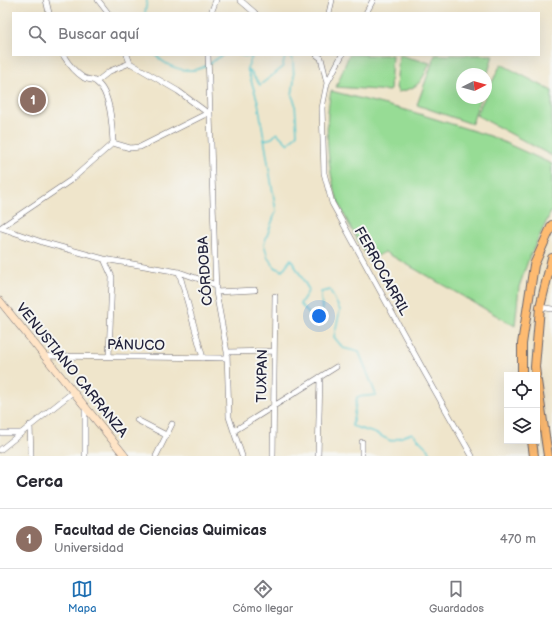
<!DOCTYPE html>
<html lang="es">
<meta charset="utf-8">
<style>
body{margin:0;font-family:"Balsamiq Sans",sans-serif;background:#f7f7f7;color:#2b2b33}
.controls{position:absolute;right:12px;bottom:12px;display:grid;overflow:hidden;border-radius:0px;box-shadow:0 4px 16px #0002}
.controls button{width:36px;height:36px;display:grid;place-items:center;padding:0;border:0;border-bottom:1px solid #e1e1e2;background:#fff;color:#2b2b33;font:20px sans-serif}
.compass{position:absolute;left:456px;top:68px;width:36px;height:36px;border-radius:50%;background:#fff;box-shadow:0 4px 16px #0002;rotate:84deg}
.you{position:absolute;left:319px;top:316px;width:14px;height:14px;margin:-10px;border:3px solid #fff;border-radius:50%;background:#1a73e8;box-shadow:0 0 0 6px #1a73e833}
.badge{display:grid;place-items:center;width:26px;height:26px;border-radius:50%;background:#1f6fb2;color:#fff;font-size:13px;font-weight:700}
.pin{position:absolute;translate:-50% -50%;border:2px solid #fff;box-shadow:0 1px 4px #0006}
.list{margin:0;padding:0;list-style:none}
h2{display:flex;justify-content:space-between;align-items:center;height:52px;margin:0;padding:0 16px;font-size:17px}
h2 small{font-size:13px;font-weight:400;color:#7c7c81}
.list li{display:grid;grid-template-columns:26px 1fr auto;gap:12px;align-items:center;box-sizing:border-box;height:60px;padding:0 16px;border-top:1px solid #e1e1e2}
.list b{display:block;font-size:15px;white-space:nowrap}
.list p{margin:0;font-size:13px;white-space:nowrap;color:#7c7c81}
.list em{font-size:13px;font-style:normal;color:#7c7c81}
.icon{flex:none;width:22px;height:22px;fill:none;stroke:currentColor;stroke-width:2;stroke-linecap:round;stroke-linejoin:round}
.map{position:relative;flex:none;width:552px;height:456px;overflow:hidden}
.search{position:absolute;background:#fff;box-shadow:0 4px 16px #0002;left:12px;right:12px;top:12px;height:44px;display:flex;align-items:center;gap:10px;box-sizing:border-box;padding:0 14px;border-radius:0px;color:#7c7c81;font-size:15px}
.sheet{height:112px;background:#fff}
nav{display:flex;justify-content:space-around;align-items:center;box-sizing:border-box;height:56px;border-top:1px solid #e1e1e2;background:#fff;font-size:11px;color:#7c7c81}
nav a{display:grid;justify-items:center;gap:2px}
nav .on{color:#1f6fb2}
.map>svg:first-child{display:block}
.green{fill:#97dc95;stroke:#5c7f68}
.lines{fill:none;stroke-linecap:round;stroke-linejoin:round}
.stream{stroke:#5ac8cf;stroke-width:1.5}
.street-casing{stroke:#6a666d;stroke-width:6}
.secondary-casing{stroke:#6a666d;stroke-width:8}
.primary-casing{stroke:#6a666d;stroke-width:10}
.street{stroke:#fff;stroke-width:5}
.secondary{stroke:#ffe4c6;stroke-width:7}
.primary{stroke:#febb71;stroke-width:8}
.labels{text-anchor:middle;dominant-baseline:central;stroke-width:4;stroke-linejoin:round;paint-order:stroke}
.street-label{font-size:14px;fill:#22223b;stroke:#f6f6f2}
</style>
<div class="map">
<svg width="552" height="456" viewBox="0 0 552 456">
<rect width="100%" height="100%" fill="#f6f6f2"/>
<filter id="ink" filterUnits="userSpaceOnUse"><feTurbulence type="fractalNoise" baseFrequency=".025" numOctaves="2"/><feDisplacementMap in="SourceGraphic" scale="8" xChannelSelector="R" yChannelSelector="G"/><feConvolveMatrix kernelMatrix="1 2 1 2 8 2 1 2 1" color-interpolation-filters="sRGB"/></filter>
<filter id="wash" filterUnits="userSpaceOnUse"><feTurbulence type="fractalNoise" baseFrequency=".012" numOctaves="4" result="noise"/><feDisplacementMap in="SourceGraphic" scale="16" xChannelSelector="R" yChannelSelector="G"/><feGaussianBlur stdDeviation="0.9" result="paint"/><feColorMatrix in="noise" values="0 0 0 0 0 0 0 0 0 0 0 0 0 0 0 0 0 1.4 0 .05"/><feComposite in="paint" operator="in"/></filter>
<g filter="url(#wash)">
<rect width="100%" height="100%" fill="#efe5cb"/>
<!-- green -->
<path class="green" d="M349,55H392L390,91L336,87Z
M399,55L430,63C421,82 419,88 398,92L396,87Z
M435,55H493L486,79V74H462V98H480L472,124L417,105Z
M501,64L552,91V156L476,115Z
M331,91L413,112L490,136L552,164V210L529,258L519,287L515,326L385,252L369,260C359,242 347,223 339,203C327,172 324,124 331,91Z"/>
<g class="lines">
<!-- stream -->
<path class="stream" d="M145,13L147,0
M156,55C165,66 184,73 198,69C207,67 215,59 223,55
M239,55L252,57L247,68L258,102L276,211L264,244L268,258L275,267L282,271L291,259L309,290L300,304L311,316H316L322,313L321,292L330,290L340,310L334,337L343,348L359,352L376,395L357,397L352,426L377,434L391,441L412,433L429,450L431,456
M249,70L260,85L282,68L285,57L290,56L293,61L294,80L292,96L295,103L297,134L288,144L277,133L272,138L264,140"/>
</g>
</g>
<g filter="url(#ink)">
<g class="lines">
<defs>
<path id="street" d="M46,0L49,13
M98,0L108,13
M240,0L255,13
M211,13L216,0
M329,13L332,0
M366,13L373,0
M63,55C68,63 76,73 84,78C88,80 93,79 96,82C111,92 112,126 113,143
M127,55L130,63L178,91L209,114
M208,55L216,292L227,352L229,417L242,456
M317,55L321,58L327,83
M342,55L327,83L322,108L324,173L332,203L425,373L472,456
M96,82L110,71L130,63
M0,228L71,180L113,143L130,148L140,147L206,114
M1,228L42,242L104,259L179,272L216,285
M104,259L112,277L109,356
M179,272L203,358
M216,292L255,290
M540,307L552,309
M227,352L274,351
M44,356L227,358
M137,420L166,435
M30,425L31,456
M234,431L336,367
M0,433H20
M0,450L73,392
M85,456V408
M156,456L172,424
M273,456L275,296
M318,456L320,377
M362,456V442"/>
<path id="secondary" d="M0,301L125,456"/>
<path id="primary" d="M522,375V344L534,265L552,225
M536,375L535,367L540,307L552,258
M537,381L548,456
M532,441L534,456"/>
</defs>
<!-- street casing -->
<use href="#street" class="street-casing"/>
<!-- secondary casing -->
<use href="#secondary" class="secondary-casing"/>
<!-- primary casing -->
<use href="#primary" class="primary-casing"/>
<!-- street -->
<use href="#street" class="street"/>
<!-- secondary -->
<use href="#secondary" class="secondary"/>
<!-- primary -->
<use href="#primary" class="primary"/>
</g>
</g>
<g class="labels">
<!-- street labels -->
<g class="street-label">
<text transform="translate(205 271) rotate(-94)">CÓRDOBA</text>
<text transform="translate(382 271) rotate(61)">FERROCARRIL</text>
<text transform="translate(136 345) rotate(1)">PÁNUCO</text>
<text transform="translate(72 370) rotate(51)">VENUSTIANO CARRANZA</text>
<text transform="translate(262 376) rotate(-89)">TUXPAN</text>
</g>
</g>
</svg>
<div class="controls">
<button><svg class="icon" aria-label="locate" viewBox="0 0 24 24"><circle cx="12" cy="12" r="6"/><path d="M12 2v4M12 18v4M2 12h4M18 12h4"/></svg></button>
<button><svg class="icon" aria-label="layers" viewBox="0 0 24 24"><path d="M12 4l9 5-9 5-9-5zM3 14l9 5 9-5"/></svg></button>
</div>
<svg class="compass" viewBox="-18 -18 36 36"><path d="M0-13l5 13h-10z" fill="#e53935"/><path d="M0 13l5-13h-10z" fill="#7c7c81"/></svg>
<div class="you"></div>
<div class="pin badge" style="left:33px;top:100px;background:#8d6e63">1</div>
<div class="search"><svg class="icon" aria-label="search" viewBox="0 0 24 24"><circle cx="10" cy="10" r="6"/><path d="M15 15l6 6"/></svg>Buscar aquí</div>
</div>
<section class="sheet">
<h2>Cerca<small></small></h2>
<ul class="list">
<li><span class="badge" style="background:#8d6e63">1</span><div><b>Facultad de Ciencias Quimicas</b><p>Universidad</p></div><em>470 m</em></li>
</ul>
</section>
<nav>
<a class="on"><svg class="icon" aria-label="map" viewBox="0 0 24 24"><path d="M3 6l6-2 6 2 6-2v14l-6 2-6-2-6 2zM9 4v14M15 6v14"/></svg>Mapa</a>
<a><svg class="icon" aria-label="directions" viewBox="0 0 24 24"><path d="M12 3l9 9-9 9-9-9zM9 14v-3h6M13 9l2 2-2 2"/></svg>Cómo llegar</a>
<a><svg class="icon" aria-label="saved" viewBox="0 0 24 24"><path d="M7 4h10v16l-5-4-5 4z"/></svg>Guardados</a>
</nav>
